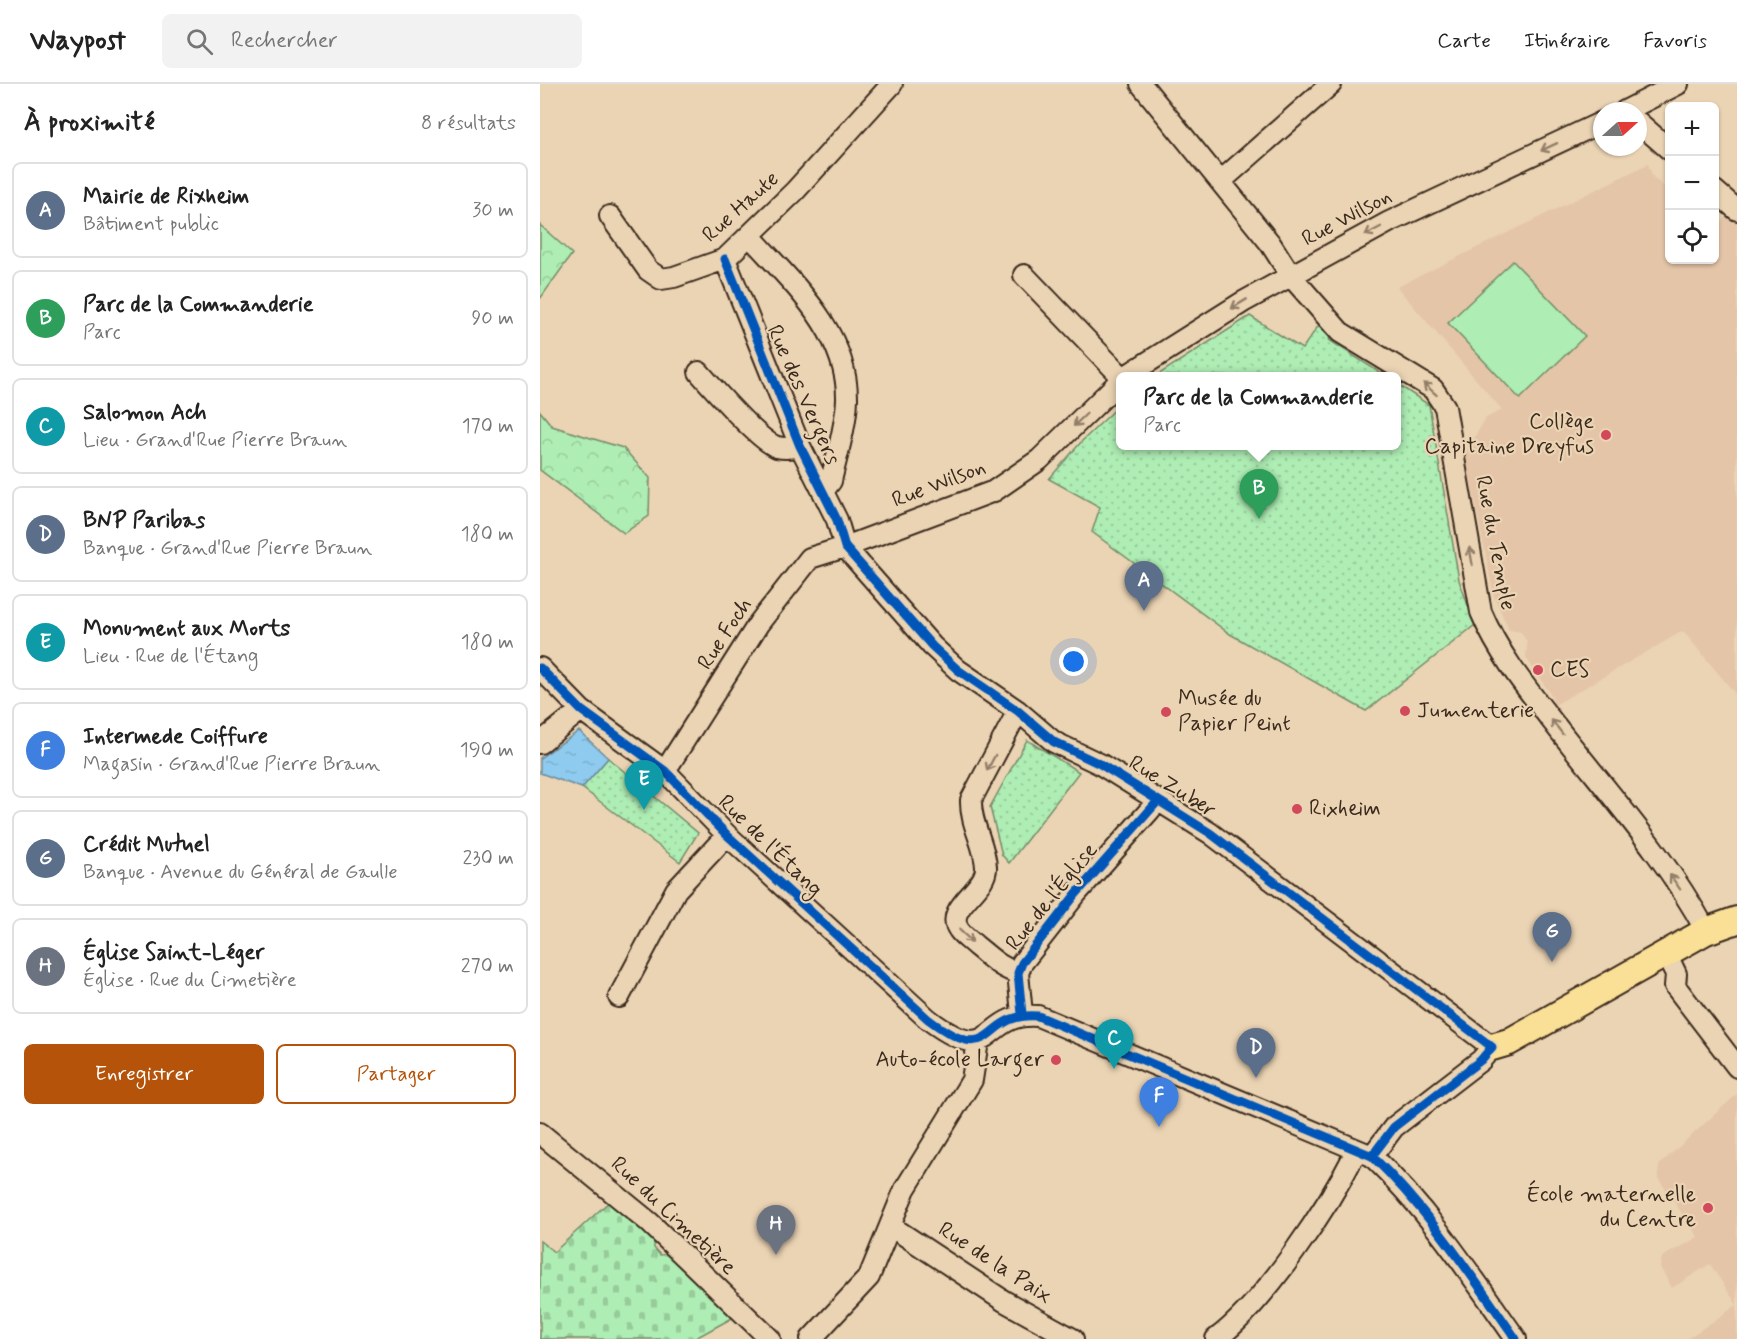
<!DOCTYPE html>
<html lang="fr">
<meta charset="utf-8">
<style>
body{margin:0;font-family:Mynerve,sans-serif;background:#f2f2f2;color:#222}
.controls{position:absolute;right:18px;top:18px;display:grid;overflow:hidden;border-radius:9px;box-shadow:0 2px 4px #0004}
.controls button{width:54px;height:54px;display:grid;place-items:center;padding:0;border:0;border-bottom:2px solid #e0e0e0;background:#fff;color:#222;font:30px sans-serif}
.compass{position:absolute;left:1053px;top:18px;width:54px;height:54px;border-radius:50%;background:#fff;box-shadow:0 2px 4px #0004;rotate:69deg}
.you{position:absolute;left:534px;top:578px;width:21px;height:21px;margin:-15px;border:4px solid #fff;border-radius:50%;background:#1a73e8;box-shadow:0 0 0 9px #1a73e833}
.badge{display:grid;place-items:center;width:39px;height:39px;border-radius:50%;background:#b45309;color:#fff;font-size:20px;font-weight:700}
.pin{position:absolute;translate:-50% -50px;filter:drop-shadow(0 2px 3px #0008)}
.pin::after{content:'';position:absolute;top:32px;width:21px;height:18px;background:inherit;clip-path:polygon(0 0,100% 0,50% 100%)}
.popup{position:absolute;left:576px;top:288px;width:285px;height:78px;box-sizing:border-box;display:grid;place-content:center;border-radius:9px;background:#fff;filter:drop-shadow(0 2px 4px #0005);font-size:20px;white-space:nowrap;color:#767676}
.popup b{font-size:22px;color:#222}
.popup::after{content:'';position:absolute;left:50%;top:100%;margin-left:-12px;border:12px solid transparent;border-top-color:#fff}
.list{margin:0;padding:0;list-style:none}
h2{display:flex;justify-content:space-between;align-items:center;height:78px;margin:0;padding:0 24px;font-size:26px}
h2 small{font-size:20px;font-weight:400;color:#767676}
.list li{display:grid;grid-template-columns:39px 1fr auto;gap:18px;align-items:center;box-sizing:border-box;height:96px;margin:0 12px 12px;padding:0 12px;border:2px solid #e0e0e0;border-radius:9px}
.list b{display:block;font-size:22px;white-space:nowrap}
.list p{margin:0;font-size:20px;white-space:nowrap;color:#767676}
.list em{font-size:20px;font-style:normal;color:#767676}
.actions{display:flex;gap:12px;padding:18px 24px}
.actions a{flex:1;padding:14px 0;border:2px solid #b45309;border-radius:9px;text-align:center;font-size:21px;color:#b45309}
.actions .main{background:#b45309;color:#fff}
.icon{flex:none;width:33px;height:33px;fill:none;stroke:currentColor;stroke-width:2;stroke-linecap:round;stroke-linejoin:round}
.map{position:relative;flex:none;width:1197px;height:1255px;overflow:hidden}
header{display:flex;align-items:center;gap:36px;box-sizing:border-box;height:84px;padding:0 30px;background:#fff;border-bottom:2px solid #e0e0e0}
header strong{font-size:28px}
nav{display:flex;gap:33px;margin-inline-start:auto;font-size:21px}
.search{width:420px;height:54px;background:#f2f2f2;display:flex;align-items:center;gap:15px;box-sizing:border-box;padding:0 21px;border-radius:9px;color:#767676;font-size:22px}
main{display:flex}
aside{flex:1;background:#fff}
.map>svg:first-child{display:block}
.built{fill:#e4c5a8}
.green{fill:#aeedb4;stroke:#748c69;stroke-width:1.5}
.forest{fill:url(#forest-crowns);stroke:#748c69;stroke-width:1.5}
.cemetery{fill:url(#cemetery-stones);stroke:#748c69;stroke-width:1.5}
.park{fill:url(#park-dots);stroke:#748c69;stroke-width:1.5}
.water{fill:url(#water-ripples);stroke:#6d8b9b;stroke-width:1.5}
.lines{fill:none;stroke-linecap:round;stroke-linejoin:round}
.minor-casing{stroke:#3b2a1e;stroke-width:24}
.major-casing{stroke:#3b2a1e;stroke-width:30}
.minor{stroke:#ebd4b4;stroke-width:20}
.major{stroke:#fadf96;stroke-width:26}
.cycleway-casing{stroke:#ebd4b4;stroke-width:13}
.cycleway{stroke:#0057b8;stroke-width:9}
.oneway{stroke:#937f69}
.poi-dot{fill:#d1495b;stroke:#ebd4b4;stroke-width:2}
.labels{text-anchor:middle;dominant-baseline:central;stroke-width:4.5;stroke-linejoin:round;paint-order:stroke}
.street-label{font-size:22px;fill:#3b2a1e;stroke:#ebd4b4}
.poi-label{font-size:22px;fill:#3b2a1e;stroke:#ebd4b4;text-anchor:start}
</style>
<header>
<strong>Waypost</strong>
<div class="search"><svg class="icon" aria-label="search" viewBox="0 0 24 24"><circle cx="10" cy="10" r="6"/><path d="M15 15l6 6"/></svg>Rechercher</div>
<nav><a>Carte</a><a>Itinéraire</a><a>Favoris</a></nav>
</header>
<main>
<aside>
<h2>À proximité<small>8 résultats</small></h2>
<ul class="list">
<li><span class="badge" style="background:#5c6f8a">A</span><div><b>Mairie de Rixheim</b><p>Bâtiment public</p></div><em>30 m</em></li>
<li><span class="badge" style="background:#2e9e5b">B</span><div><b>Parc de la Commanderie</b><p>Parc</p></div><em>90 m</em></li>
<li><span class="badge" style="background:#0f9aa8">C</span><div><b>Salomon Ach</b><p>Lieu · Grand'Rue Pierre Braun</p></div><em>170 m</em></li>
<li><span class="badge" style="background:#5c6f8a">D</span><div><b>BNP Paribas</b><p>Banque · Grand'Rue Pierre Braun</p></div><em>180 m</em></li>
<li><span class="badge" style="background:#0f9aa8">E</span><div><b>Monument aux Morts</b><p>Lieu · Rue de l'Étang</p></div><em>180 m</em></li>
<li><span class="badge" style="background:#3f7fe0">F</span><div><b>Intermede Coiffure</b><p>Magasin · Grand'Rue Pierre Braun</p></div><em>190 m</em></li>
<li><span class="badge" style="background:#5c6f8a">G</span><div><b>Crédit Mutuel</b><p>Banque · Avenue du Général de Gaulle</p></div><em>230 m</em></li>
<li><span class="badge" style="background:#6b7280">H</span><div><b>Église Saint-Léger</b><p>Église · Rue du Cimetière</p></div><em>270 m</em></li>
</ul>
<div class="actions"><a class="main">Enregistrer</a><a>Partager</a></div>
</aside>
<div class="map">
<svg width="1197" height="1255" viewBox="0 0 1197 1255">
<defs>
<pattern id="forest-crowns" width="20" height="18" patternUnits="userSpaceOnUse" patternTransform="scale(1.5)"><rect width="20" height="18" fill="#aeedb4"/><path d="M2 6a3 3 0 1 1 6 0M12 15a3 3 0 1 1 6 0" fill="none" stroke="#97cb9a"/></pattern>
<pattern id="cemetery-stones" width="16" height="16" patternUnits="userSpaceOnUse" patternTransform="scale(1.5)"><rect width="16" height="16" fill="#aeedb4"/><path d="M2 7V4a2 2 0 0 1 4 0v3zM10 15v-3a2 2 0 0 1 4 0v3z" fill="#97cb9a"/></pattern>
<pattern id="park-dots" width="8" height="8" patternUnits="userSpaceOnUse" patternTransform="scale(1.5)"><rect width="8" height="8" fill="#aeedb4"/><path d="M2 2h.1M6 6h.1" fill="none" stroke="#97cb9a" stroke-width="1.8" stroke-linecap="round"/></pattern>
<pattern id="water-ripples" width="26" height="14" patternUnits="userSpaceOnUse" patternTransform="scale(1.5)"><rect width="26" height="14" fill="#8ecbee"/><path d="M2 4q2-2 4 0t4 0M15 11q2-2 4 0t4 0" fill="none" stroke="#7baecc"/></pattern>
</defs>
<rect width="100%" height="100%" fill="#ebd4b4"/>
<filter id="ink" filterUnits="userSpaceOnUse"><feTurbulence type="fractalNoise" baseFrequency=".0167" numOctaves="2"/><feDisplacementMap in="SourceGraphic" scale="12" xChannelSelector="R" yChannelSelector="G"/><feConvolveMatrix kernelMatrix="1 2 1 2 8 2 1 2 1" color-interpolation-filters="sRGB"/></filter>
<g filter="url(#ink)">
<!-- built -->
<path class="built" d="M1108,80L1113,93L1129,107L1130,176H1174L1175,143L1191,128L1197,133V612L1143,547L1013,622L1012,612L986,574L987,558L981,548L969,546L954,512L925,369L946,334L962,326L857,203Z
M1197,1010V1255H1147L1197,1221L1170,1180L1132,1204L1120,1183L1122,1173L1158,1153L1118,1094L1119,1081Z"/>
<!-- green -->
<path class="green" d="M973,177L1045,252L980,315L908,239Z"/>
<!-- forest -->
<path class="forest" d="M0,141L32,170L0,215Z
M0,327L12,342L83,364L110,394L109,432L84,449L0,386Z"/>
<!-- cemetery -->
<path class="cemetery" d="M72,1115L114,1156V1164L120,1171L130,1170L194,1233L154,1255H0V1157L14,1168Z"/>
<!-- park -->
<path class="park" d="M710,232L762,265L779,241L790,254L789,256L845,292H616Z
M857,300L889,321L919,496L935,541L826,627L690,550L552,448L560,423L509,395L542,357L581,320V362H857Z
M487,656L539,688L469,779L462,771L450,723Z
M68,674L158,749L140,778L42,704Z"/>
<!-- water -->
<path class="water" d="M39,647L68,674L42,704L0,689V674Z"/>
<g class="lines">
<defs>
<path id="minor" d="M601,0L730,159L751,192L800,248L893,305L905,323L941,528C959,571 987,605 1016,642C1067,708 1126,772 1166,847
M1085,27L1138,0
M1098,38L1130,66
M681,97L791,0
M1174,106L1197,126
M70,132L108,186L121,195L134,193L185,175L255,107L352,0
M210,152C251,198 308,248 307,315C306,343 297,370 291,397L284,406
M185,175L260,362L297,436L305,463L392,562L418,586L478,627L514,658L560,680L670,749L952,963L941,976L854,1043L832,1072
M484,191L581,292
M159,288C173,304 219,357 237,363C245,365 253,364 260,362
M586,292L703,218L849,138L1062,38
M0,584L41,626L125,687L187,751L388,935C458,988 439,927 498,932L832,1072C889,1127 931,1191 976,1255
M0,659L41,626
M125,687L219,539L270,474L305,463L454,407L499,376L581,296
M1126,869L1136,890L1135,902L1197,983
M478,889C460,884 450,873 436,862C431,857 423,852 419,846C403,824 447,806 446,783C445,760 430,740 431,716L478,627
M79,913L136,806L187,751
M482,930L478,889L482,879L536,810L617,718
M0,1049L109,1138L230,1255
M352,1143L464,1217L533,1255
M271,1255L329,1193L365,1105L432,996L438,957
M676,1255C725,1219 789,1121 817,1066"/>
<path id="major" d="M952,963L969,958L1166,847L1197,836"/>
</defs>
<!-- minor casing -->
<use href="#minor" class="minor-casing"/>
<!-- major casing -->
<use href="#major" class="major-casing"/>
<!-- minor -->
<use href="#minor" class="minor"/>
<!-- major -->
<use href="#major" class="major"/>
<defs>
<path id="cycleway" d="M185,175L260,362L297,436L305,463L392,562L418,586L478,627L514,658L560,680L670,749L952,963L941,976L854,1043L832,1072
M0,584L41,626L125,687L187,751L388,935C458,988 439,927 498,932L832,1072C889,1127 931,1191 976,1255
M482,930L478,889L482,879L536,810L617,718"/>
</defs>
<!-- cycleway casing -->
<use href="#cycleway" class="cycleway-casing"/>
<!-- cycleway -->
<use href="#cycleway" class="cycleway"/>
</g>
<!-- one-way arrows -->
<defs><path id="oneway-shaft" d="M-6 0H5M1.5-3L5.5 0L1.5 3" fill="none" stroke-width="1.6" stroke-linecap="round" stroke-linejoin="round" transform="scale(1.5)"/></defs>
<g class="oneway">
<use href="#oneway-shaft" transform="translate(1009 63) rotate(155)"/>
<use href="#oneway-shaft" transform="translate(833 147) rotate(152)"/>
<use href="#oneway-shaft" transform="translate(699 220) rotate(149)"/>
<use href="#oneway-shaft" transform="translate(890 305) rotate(-138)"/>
<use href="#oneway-shaft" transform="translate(540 336) rotate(136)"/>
<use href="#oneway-shaft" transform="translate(931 472) rotate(-100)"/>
<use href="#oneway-shaft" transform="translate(1017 643) rotate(-128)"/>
<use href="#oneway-shaft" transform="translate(451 679) rotate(118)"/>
<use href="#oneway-shaft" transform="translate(1135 798) rotate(-125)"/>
<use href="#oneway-shaft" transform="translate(426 852) rotate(43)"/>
</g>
</g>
<!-- markers -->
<g class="poi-dot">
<circle cx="1066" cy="351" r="6"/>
<circle cx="998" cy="586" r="6"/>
<circle cx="865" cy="627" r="6"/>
<circle cx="626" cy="628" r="6"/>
<circle cx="757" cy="725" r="6"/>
<circle cx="516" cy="976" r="6"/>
<circle cx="1168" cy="1124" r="6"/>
</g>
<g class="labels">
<!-- street labels -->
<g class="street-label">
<text transform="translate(201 123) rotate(-42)">Rue Haute</text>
<text transform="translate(807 134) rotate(-28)">Rue Wilson</text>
<text transform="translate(263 311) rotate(66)">Rue des Vergers</text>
<text transform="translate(399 400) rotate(-21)">Rue Wilson</text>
<text transform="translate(955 459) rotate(79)">Rue du Temple</text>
<text transform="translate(185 550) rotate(-57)">Rue Foch</text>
<text transform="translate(632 703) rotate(32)">Rue Zuber</text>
<text transform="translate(230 762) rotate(44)">Rue de l'Étang</text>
<text transform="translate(512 813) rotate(-51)">Rue de l'Église</text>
<text transform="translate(133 1132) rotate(43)">Rue du Cimetière</text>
<text transform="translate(455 1179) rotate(33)">Rue de la Paix</text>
</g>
<!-- poi labels -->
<g class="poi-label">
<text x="1054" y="338" text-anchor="end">Collège<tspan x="1054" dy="25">Capitaine Dreyfus</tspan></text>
<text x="1010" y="586">CES</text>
<text x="638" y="615">Musée du<tspan x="638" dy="25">Papier Peint</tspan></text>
<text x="877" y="627">Jumenterie</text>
<text x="769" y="725">Rixheim</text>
<text x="504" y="976" text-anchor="end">Auto-école Larger</text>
<text x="1156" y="1111" text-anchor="end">École maternelle<tspan x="1156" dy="25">du Centre</tspan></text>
</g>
</g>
</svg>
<div class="controls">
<button>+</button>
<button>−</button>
<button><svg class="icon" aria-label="locate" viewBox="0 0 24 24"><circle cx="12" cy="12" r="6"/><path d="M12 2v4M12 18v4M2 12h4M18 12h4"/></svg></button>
</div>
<svg class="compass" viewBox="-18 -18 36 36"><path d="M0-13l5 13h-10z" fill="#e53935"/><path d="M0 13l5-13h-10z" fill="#767676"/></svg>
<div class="you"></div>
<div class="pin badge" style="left:604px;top:527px;background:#5c6f8a">A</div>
<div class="pin badge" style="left:719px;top:435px;background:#2e9e5b">B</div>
<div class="popup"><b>Parc de la Commanderie</b>Parc</div>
<div class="pin badge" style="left:574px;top:985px;background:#0f9aa8">C</div>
<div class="pin badge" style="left:716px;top:994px;background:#5c6f8a">D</div>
<div class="pin badge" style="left:104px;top:726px;background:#0f9aa8">E</div>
<div class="pin badge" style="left:619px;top:1043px;background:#3f7fe0">F</div>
<div class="pin badge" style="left:1012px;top:878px;background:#5c6f8a">G</div>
<div class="pin badge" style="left:236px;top:1171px;background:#6b7280">H</div>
</div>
</main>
